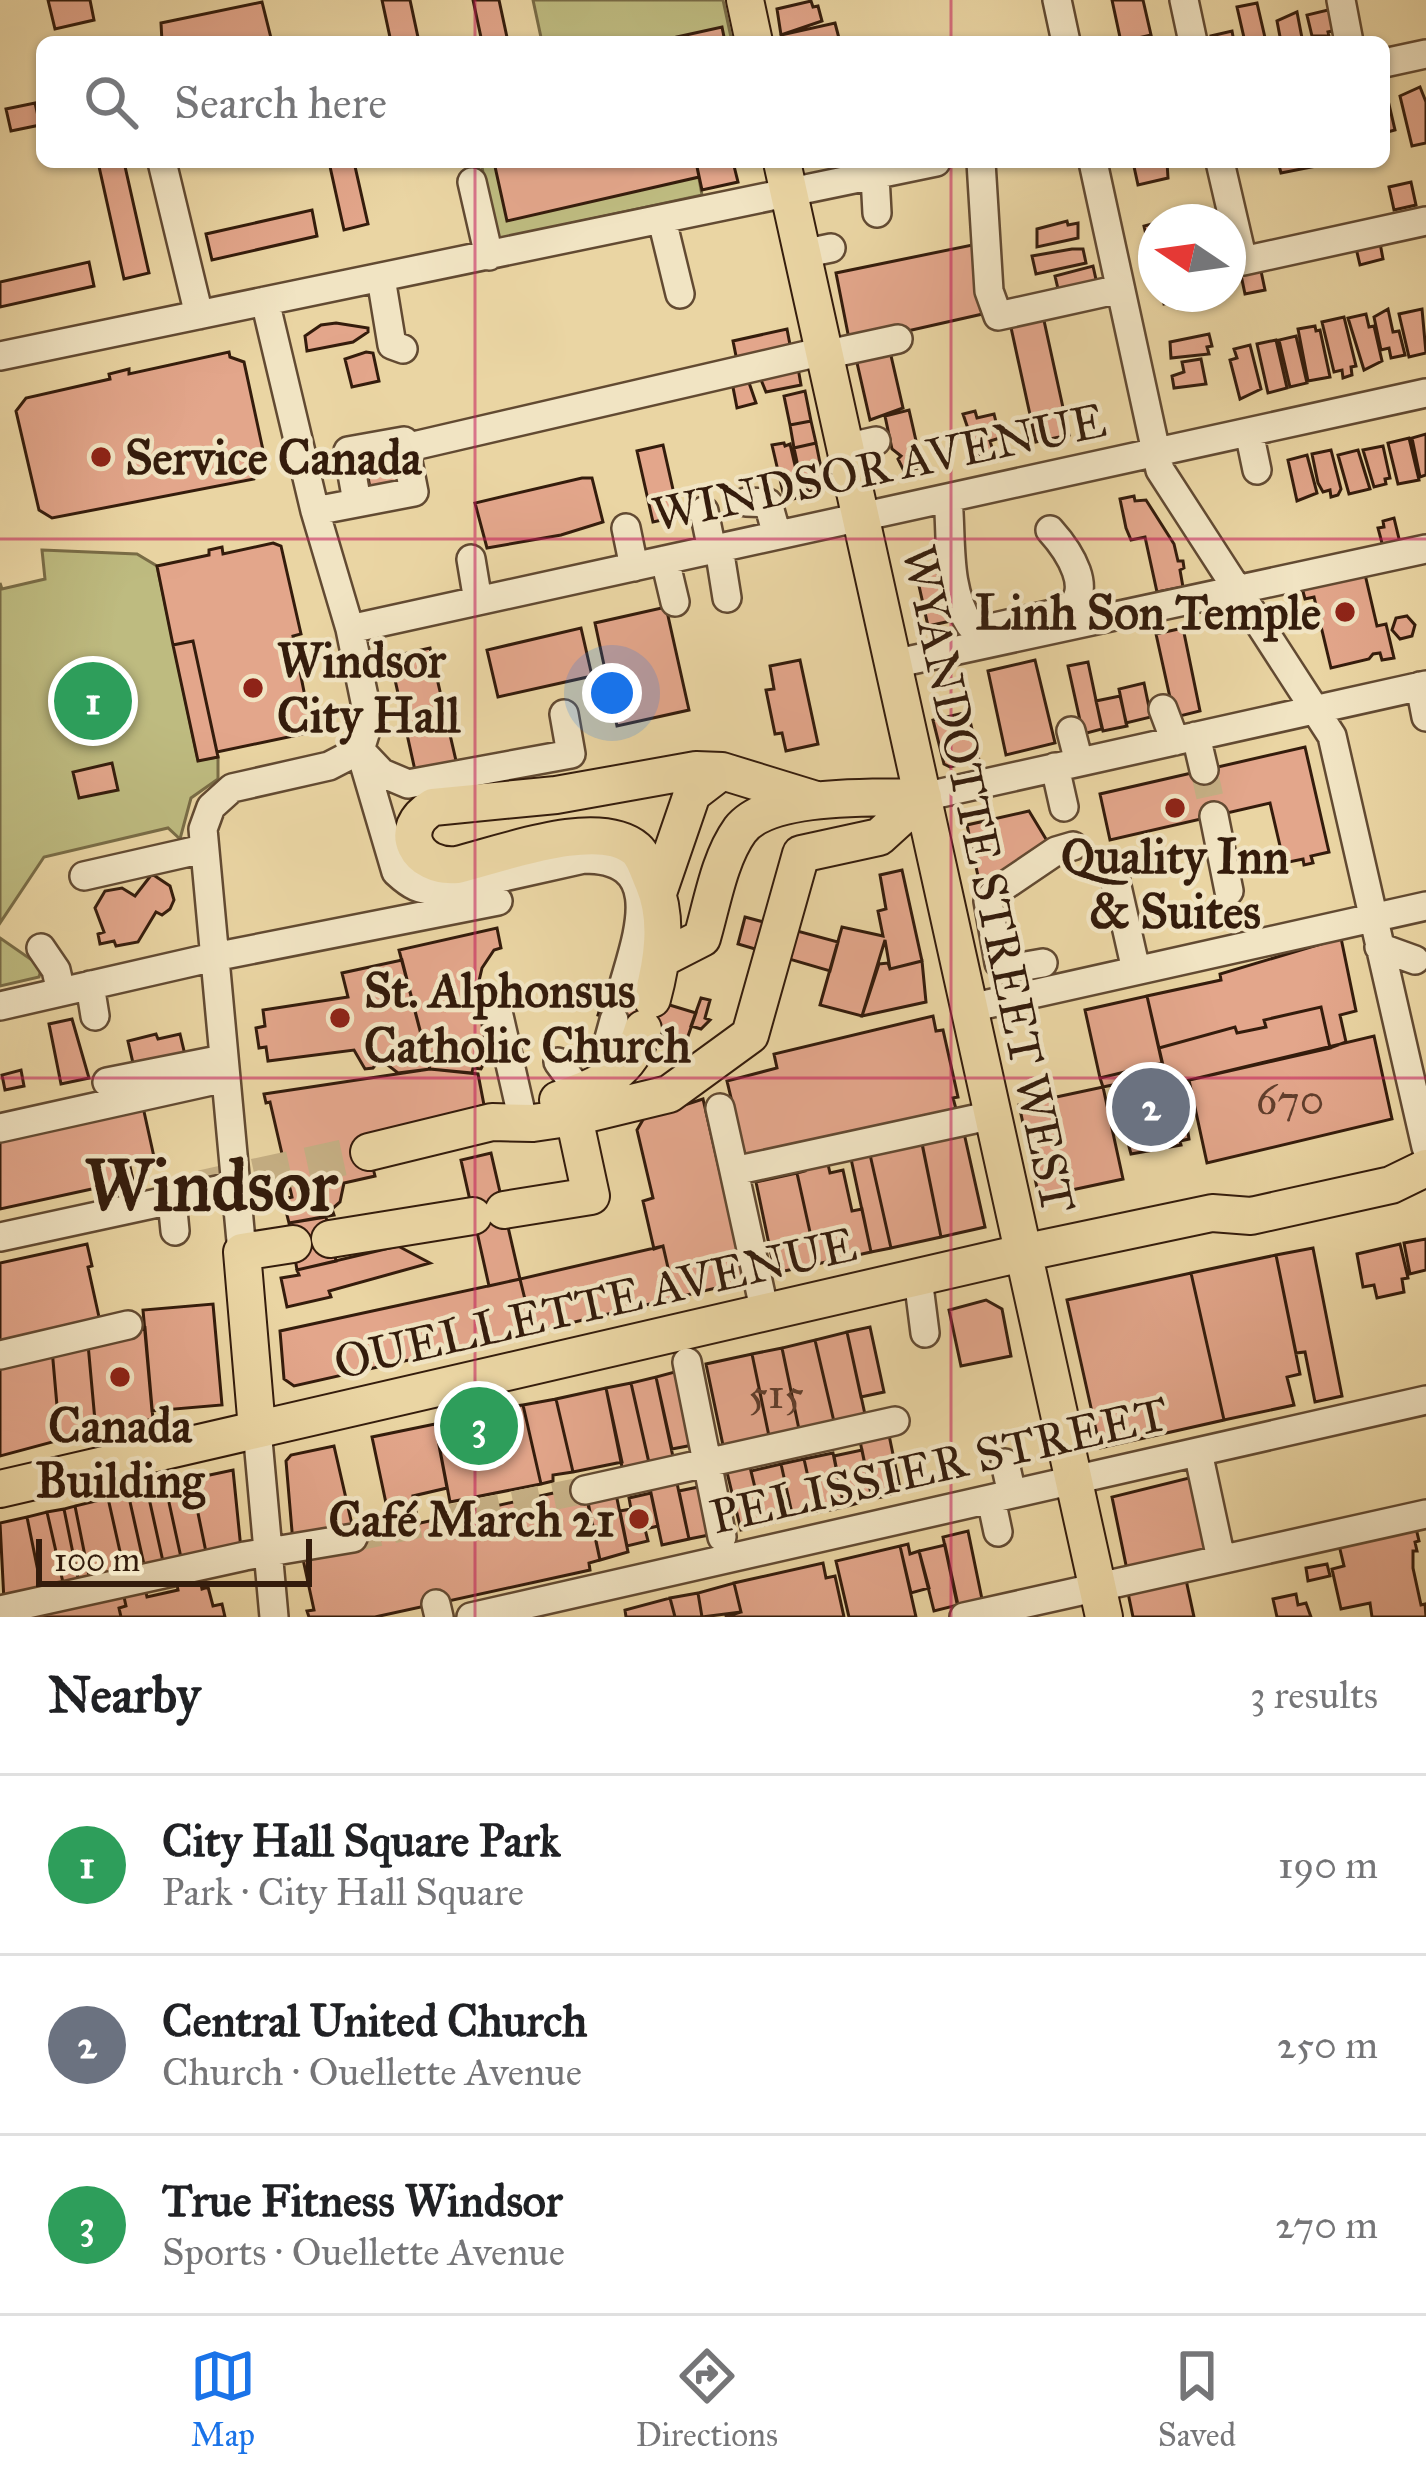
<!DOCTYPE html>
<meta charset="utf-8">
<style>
body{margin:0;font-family:"IM FELL Great Primer",serif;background:#f2f2f2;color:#202124}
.compass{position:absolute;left:1138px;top:204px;width:108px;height:108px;border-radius:50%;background:#fff;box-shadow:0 3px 9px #0004;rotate:283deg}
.scale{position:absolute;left:36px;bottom:30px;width:276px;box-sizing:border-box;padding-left:12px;border:6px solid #341c0c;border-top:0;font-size:33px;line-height:42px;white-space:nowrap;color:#341c0c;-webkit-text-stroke:9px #f1e4c3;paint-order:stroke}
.you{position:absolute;left:612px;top:693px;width:42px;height:42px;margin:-30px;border:9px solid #fff;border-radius:50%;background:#1a73e8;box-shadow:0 0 0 18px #1a73e833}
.badge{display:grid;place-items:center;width:78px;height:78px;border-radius:50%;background:#1a73e8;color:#fff;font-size:39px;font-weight:700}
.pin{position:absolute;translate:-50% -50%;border:6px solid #fff;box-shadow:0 3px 12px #0006}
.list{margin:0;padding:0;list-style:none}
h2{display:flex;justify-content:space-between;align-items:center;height:156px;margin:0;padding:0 48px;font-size:51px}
h2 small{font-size:39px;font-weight:400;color:#757577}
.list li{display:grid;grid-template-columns:78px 1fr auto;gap:36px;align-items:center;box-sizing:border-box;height:180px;padding:0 48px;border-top:3px solid #e0e0e0}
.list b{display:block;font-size:45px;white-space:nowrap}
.list p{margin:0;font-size:39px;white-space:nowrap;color:#757577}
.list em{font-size:39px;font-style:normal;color:#757577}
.icon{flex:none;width:66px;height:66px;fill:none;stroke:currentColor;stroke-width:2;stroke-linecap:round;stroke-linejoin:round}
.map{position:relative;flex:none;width:1426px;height:1617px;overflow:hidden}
.search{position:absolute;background:#fff;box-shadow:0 3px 9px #0004;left:36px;right:36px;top:36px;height:132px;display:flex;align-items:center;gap:30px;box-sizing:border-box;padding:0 42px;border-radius:18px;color:#757577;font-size:45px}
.sheet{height:696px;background:#fff}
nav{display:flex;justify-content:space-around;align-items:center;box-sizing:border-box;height:168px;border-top:3px solid #e0e0e0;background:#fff;font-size:33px;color:#757577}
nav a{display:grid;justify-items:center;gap:6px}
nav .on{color:#1a73e8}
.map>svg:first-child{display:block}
.green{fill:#bebb80;stroke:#796c46;stroke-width:3}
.building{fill:#e3a68b;stroke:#341c0c;stroke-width:3}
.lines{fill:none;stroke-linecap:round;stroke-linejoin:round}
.minor-tunnel{stroke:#c6b085;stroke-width:27;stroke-dasharray:27 14;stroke-linecap:butt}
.major-tunnel{stroke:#c6b085;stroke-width:36;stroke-dasharray:36 18;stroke-linecap:butt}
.minor-casing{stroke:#624a32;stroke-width:32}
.major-casing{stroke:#341c0c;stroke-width:40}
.minor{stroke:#f1e4c3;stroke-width:27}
.major{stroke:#ead5a3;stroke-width:36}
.grid{fill:none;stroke:#c2185b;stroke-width:3;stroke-opacity:0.55}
.poi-dot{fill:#8f2418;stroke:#f1e4c3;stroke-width:4.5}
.labels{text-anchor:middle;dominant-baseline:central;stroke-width:9;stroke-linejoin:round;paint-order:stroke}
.number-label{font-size:42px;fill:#603e2c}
.poi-label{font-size:48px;font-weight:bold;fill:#341c0c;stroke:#f1e4c3;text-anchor:start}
.street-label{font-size:48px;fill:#341c0c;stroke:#f1e4c3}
.town-label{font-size:72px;font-weight:bold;fill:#341c0c;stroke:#f1e4c3}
</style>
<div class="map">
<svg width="1426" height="1617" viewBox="0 0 1426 1617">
<rect width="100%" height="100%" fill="#ead5a3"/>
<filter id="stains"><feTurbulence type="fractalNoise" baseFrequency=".00167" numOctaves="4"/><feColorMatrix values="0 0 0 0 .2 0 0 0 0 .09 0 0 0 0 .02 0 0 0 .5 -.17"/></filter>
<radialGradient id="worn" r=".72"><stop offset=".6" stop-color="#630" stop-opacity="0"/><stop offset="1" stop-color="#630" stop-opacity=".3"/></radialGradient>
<!-- green -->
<path class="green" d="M533,0H723L732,42H542Z
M481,162H696L702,195L499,239L495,235Z
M42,550L137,554L157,566L198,760L218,757V779L191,798L180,839L168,828L44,857L0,923V583L2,589L45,579Z
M0,938L42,967L39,977L0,986Z"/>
<!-- building -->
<path class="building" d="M48,0H90L94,20L55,29Z
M382,0H410L419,42H391Z
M473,0H499L508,42H482Z
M1112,0H1143L1151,35L1121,42Z
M811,1L813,7L818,6L822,21L781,35L777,9Z
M262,2L272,42H162L161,23Z
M1257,3L1266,42H1245L1237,7Z
M1332,9L1337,30L1328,32L1329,36H1312L1307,15Z
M1297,12L1302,38L1281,42L1277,21Z
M835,23L840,42H783L781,35Z
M722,27L725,42H678L677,37Z
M1232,31L1234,42H1212L1211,36Z
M1420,87L1426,102V143L1412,146L1400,96Z
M1384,96H1387L1395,130L1384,133Z
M35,103L40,125L11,131L6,109Z
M98,162H124L149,273L124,279Z
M329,162H354L368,224L344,230Z
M494,162H696L699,177L507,221Z
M696,162H733L738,182L702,190Z
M1133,162H1167L1168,178L1138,185Z
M1278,162H1326L1327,164L1281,173Z
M1411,182L1416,205L1394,210L1389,187Z
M312,210L317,236L212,260L206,234Z
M1067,221L1068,225L1078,223V238L1037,247V229Z
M1156,223V246L1149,248L1144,226Z
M982,243L987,313L850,344L836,273Z
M1380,243L1383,259L1360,265L1356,248Z
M1072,249H1083L1086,263L1036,274L1032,256Z
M89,262L94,286L0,307V282Z
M1093,266L1097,284L1059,293L1055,276Z
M1261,271L1265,290L1245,294L1241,275Z
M1162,294H1200L1202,305L1196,306L1195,302L1178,305V301L1164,304Z
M1388,309L1393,332L1399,331L1405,355L1391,358L1389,348L1381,350L1374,317Z
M1422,309L1426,353L1409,357L1399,314Z
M1366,314L1369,327L1374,326L1382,361L1364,370L1348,318Z
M1043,316L1069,435L1036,442L1010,323Z
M1344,317L1356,366L1351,367L1352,375L1343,378L1342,370L1334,372L1322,322Z
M336,323L368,328V332L353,342L307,351L305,336L321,325Z
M1315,326L1316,331L1320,330L1330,377L1308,381L1298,329Z
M787,329L791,350L737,361L733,341Z
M1209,334L1212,346L1207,347L1209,354L1171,358L1170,342Z
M1296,336L1307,383L1290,387L1279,340Z
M1276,340L1287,388L1268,393L1257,344Z
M1250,345L1261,389L1240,399L1230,360L1237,358L1234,349Z
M889,347L903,408L870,420L855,354Z
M229,352L230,357L244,362L266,464H260L254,479L52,518L39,510L16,411L26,398L110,379L109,374L129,369V374Z
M366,352L373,353L379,381L352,387L345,359Z
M1201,359L1206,384L1174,388L1172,376L1184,372L1182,362Z
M797,362L801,385L766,392L757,370Z
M746,374L756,403L737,408L731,377Z
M805,391L811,421L790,425L784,396Z
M909,410L922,467L904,471L898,459L901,456L892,449L885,416Z
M975,411L977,418L994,414L1000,438L990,441L993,451L977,455L963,414Z
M811,421L816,443L794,448L790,425Z
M1426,434V475L1420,477L1412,438Z
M1409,438L1419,480L1398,484L1388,443Z
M784,443L785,446L790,444L800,487L804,486L806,496L785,501L772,445Z
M816,443L825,488L808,492L806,484L802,485L794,448Z
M663,445L679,516L663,524L662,520L653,522L637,451Z
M1383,446L1390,478L1385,479L1386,484L1374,487L1363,450Z
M1331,450L1341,489L1338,495L1331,497L1330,490L1323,492L1318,483L1312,454Z
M1358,450L1370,489L1349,494L1338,455Z
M392,455L398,483L370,488L365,461Z
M1307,455L1317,493L1297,501L1288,460Z
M582,478H592L603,522L561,535L487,548L475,503Z
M1134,496L1135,501L1146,500L1174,544L1178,561H1183L1184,568L1180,570L1183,587L1157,592L1145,537L1131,540L1126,528L1120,499Z
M1394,518L1400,543L1383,547L1378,528L1384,527L1383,521Z
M273,543L281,546L301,634L293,636L312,732L217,752L193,641L173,645L157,566L209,555V550L222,547L223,554Z
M943,562L955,620L928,626L915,568Z
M1364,570L1377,626L1386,624L1394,658L1382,660L1380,653L1373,654L1369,659L1331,668L1314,597L1305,599L1301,584Z
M666,607L689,710L617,726L595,623Z
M1407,616L1415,625L1412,636L1400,639L1392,630L1396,618Z
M581,628L592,676L498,697L487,650Z
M1183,628L1200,711L1180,716L1173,711L1156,634Z
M193,641L218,757L198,761L173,645Z
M430,648L457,765L416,775L390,657Z
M800,660L818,744L786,751L782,733L775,734L766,690L774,689L770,666Z
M1035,660L1055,743L1006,755L988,671Z
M1088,662L1102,729L1083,734L1068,666Z
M1144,683L1151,717L1126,723L1119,689Z
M1120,696L1127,726L1103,731L1096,701Z
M968,712L979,760L950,767L944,764L933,720Z
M1305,747L1329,852L1311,856L1313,863L1304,865L1303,859L1284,863L1270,803L1110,840L1100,794Z
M112,763L118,790L79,798L73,772Z
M1029,811L1052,849L981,890L967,825Z
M902,870L922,961L890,969L885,940L862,1016L820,1005L842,927L883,936L878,911L886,909L880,875Z
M152,874L170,886L174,900L170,909L162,915L156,912L138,942L116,946L114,941L100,944L98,934L104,932L95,908L105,891L122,888L135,896Z
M745,917L838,942L830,971L738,944Z
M497,928L501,948L494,950L482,968L476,994L488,1055L481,1069L473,1068L472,1073L430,1069L399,950Z
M1341,938L1356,1011L1340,1015L1346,1042L1330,1048L1321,1007L1264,1020L1266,1027L1237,1033L1235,1027L1159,1048L1147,996L1221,980L1220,974Z
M402,960L430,1069L398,1073L380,1059L373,1068L365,1069L354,1050L268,1061L266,1047L259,1048L256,1028L265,1026L263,1010L348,997L342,973Z
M922,961L926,1002L862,1016L879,964L888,963L890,969Z
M607,986L696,1013L686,1042L598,1015Z
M1147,996L1162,1063L1100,1078L1085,1010Z
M701,998L710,1000L705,1018L710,1020L701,1029L691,1026Z
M1321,1007L1330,1048L1181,1082L1179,1075L1166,1078L1159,1048L1235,1027L1237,1033L1266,1027L1264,1020Z
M933,1016L936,1031L943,1030L958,1097L953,1098L956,1109L746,1160L727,1081L777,1068L774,1054Z
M72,1019L89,1078L61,1084L49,1024Z
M156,1034L158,1039L180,1034L185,1055L135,1072L128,1041Z
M1374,1036L1392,1119L1207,1163L1189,1080Z
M1162,1063L1165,1074L1103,1087L1100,1078Z
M430,1069L478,1074L484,1105L366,1140L375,1176L344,1183L340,1202L332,1209L334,1215L289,1223L283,1199L292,1197L270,1102L266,1103L264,1094Z
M21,1070L24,1086L5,1090L2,1075Z
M1165,1074L1166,1078L1179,1075L1189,1139L1180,1141L1181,1145L1131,1154L1114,1091L1126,1089L1125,1082Z
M1103,1087L1123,1179L1039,1197L1019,1105Z
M703,1099L745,1281L675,1298L663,1246L654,1249L643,1201L653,1198L637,1130L644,1118Z
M143,1107L154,1157L129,1162L133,1180L0,1209V1140Z
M964,1133L985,1227L941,1237L922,1143Z
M921,1139L941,1237L891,1248L869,1150Z
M869,1150L891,1248L871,1252L850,1154Z
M491,1153L520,1279L489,1286L461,1160Z
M827,1160L830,1173L843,1170L852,1211L862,1209L871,1252L817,1264L797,1173L805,1171L804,1165Z
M797,1173L817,1264L775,1273L756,1182Z
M326,1217L336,1261L297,1270L289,1223Z
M1426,1239V1270L1410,1274L1404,1243Z
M87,1244L92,1266L88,1267L101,1326L0,1348V1263Z
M1400,1244L1408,1278L1402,1279L1404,1292L1377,1298L1374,1285L1363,1287L1357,1254Z
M398,1246L430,1263L329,1291L331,1297L287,1307L281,1278L299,1275L297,1270Z
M663,1246L675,1298L533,1332L520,1279Z
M1313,1248L1342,1396L1315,1402L1305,1352L1296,1353L1276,1255Z
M1276,1255L1300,1374L1287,1377L1294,1405L1224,1420L1191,1273Z
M1191,1273L1224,1420L1100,1448L1067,1300Z
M520,1279L533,1332L294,1386L284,1379L280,1331Z
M986,1300L1002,1309L1011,1356L961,1366L949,1310Z
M213,1304L222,1405L152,1411L143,1310Z
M870,1327L884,1392L861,1397L847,1332Z
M145,1328L153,1419L96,1432L88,1344Z
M847,1332L866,1419L835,1426L815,1340Z
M815,1340L835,1426L800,1434L782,1348Z
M88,1344L96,1432L60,1440L52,1349Z
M782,1348L800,1434L770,1441L752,1354Z
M52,1349L60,1440L0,1456V1362Z
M752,1354L770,1441L724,1450L706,1364Z
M682,1370L698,1444L672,1449L656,1377Z
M656,1377L673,1457L649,1463L631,1383Z
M631,1383L650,1467L623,1472L606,1388Z
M606,1388L622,1462L573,1472L556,1399Z
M556,1399L573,1472L553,1475V1481L541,1484L523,1405Z
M523,1405L541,1484L450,1502L435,1424L499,1415L508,1407Z
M435,1424L447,1488L413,1496L417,1517L390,1522L372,1437Z
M889,1435L901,1493L872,1499L860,1441Z
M334,1446L353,1529L293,1543L286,1461L291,1455Z
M862,1450L872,1499L844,1507L834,1456Z
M833,1453L844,1507L816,1513L804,1459Z
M748,1459L764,1525L741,1530L725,1464Z
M804,1459L816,1513L793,1518L781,1464Z
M781,1464L793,1518L764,1525L751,1471Z
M233,1470L241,1549L207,1557L191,1479Z
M675,1474L689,1539L662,1545L648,1480Z
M1193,1477L1211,1552L1127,1570L1112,1497Z
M191,1479L207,1557L182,1562L165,1484Z
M584,1483L600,1560L589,1563L590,1570L375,1617H309L307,1611L314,1610L301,1550L571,1489L570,1485Z
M165,1484L182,1562L164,1566L147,1489Z
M708,1485L719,1533L689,1539L679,1491Z
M147,1489L164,1566L145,1569L128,1493Z
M615,1489L628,1552L600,1560L586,1495Z
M128,1493L145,1569L125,1574L108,1498Z
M651,1493L658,1526L645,1529L648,1541L627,1546L620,1511L631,1509L629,1498Z
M108,1498L125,1574L90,1581L75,1506Z
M75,1506L90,1581L79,1583L64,1509Z
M64,1509L79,1583L64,1587L47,1512Z
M47,1512L64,1587L42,1591L27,1517Z
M27,1517L42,1591L4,1601L0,1523Z
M1415,1524L1419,1541L1415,1542L1417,1551H1413V1568L1421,1605L1425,1604L1426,1617H1372L1370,1603L1341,1609L1332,1569L1344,1566L1338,1541Z
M968,1531L983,1604L958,1608L943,1537Z
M908,1544L910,1554L919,1551L929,1588L911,1593L900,1546Z
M945,1545L958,1605L934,1611L919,1551Z
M900,1546L916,1617H849L836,1561Z
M823,1563L826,1578L835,1576L844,1617H725L741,1612L734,1583Z
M1327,1564L1330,1576L1308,1581L1306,1568Z
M198,1570L202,1589L208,1587L213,1606L222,1604L225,1617H121L119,1608L126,1606L122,1588L144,1584L147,1597L178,1590L175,1575Z
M1185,1575L1194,1617H1133L1127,1588Z
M734,1583L741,1612L702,1617L698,1593Z
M122,1588L126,1606L119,1608L121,1617H4Z
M698,1593L702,1617H675L670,1598Z
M1296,1594L1298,1605L1306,1603L1311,1617H1277L1273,1599Z
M670,1598L675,1617H626L625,1610Z"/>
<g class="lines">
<!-- minor-tunnel -->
<path class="minor-tunnel" d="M1204,770L1214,816
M353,1538L585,1490"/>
<!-- major-tunnel -->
<path class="major-tunnel" d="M202,1188L369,1152"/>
<defs>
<path id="minor" d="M1057,0L1066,42
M1184,0L1193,42
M1341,0L1349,42
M1384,63L1426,54
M162,162L199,315
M981,162L989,291L998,316L1120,289
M1093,162L1160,470L1332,736L1426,1147
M1220,162L1243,261L1426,221
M875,176L877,213
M472,182L489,256
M662,220L680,294
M802,254L831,248
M381,278L392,345L403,349
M265,301L315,511L350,629L369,721L360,750
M824,355L898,339
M0,356L936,162
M1249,432L1257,470
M405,448L824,351
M845,448L876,441
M948,498C952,541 946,588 970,625L986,629L1065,611C1097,592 1068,550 1050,530
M746,502L768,503L777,535
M315,511L414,492L404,441L348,451L357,502
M704,511L712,550
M626,528L634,567
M719,548L727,598
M471,559L478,601
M665,560L675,602
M350,629L1426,393
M893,664L1426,549
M1420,686L1426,717
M1163,709L1175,741
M1071,731L1079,762
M1196,736L1204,770
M360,750L396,872C411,886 420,891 441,891L584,859C669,859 636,939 622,990
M363,753L382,773L408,784L571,754L564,714
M1055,767L1064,807
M923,797L1426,685
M1214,816L1229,891
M1114,873L1136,970
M84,876L203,849
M1379,947L1415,960
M41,948L56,970L61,992
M1043,963L1008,969L999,963L988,901L994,893L1056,851L1073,846
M90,985L95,1016
M0,1006L214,957L498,901
M497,1007L521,1112
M970,1008L1426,906
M614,1020L608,1042L615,1076
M558,1062L580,1092
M107,1082L223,1059
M720,1108L734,1171
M0,1128L225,1078
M172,1200L175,1231
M0,1237L236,1186
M242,1252L203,829L211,807L232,788L329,766L360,750
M918,1278L925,1333
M765,1313L734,1171L993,1115
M0,1355L128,1325
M687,1362L722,1537
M257,1429L274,1617
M1198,1452L1221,1559
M1005,1463L1012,1494
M585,1490L895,1421
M991,1499L998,1532
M436,1604L439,1617
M0,1610L245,1556L353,1538
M471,1617L1426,1400
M964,1617L1426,1514"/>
<path id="major" d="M745,0L754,42
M782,162L1104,1617
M658,893L692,794L722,771
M663,958L702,938C712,904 719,859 740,830C769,792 878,798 923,797
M652,999C662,962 669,919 653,882C648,871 644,856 636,849C598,817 502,854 457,865C417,869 395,829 433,807L556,795L696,770L722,771L813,799
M558,1100C599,1085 630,1075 643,1029
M369,1152L492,1122L533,1123L574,1117L669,1094L750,1035L801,854L879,837L923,797
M504,1210L591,1196L574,1117
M330,1239L473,1216
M257,1429L242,1252L293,1244
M0,1489L1022,1253L1212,1213L1251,1216L1391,1185L1426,1168"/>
</defs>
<!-- minor casing -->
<use href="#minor" class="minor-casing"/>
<!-- major casing -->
<use href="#major" class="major-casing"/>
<!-- minor -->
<use href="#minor" class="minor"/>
<!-- major -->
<use href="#major" class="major"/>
</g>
<!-- grid -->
<path class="grid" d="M475,0V42M951,0V42M475,162V1617M951,162V1617M0,539H1426M0,1078H1426"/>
<!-- markers -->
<g class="poi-dot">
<circle cx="101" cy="457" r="12"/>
<circle cx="1345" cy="612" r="12"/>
<circle cx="253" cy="688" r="12"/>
<circle cx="1175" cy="808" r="12"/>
<circle cx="340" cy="1018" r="12"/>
<circle cx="120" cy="1377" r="12"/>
<circle cx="639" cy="1519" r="12"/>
</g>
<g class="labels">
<!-- number labels -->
<g class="number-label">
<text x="1290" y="1100">670</text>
<text x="776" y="1394">515</text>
</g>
<!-- poi labels -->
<g class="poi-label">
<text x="125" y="457">Service Canada</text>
<text x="1321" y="612" text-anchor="end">Linh Son Temple</text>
<text x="277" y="660">Windsor<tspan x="277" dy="55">City Hall</tspan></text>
<text x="1175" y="856" text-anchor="middle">Quality Inn<tspan x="1175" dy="55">&amp; Suites</tspan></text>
<text x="364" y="990">St. Alphonsus<tspan x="364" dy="55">Catholic Church</tspan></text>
<text x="120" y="1425" text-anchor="middle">Canada<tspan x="120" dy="55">Building</tspan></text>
<text x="615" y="1519" text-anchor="end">Café March 21</text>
</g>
<!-- street labels -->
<g class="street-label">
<text transform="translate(879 467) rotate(-12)">WINDSOR AVENUE</text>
<text transform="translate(989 879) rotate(78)">WYANDOTTE STREET WEST</text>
<text transform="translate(595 1303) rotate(-13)">OUELLETTE AVENUE</text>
<text transform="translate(939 1465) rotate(-13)">PELISSIER STREET</text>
</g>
<!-- town labels -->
<g class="town-label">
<text x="211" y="1186">Windsor</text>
</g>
</g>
<rect width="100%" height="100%" filter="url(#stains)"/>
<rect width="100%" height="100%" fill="url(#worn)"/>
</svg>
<svg class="compass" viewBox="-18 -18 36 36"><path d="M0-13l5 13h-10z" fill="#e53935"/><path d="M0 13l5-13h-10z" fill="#757577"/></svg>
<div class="scale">100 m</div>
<div class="you"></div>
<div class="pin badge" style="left:93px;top:701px;background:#2e9e5b">1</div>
<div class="pin badge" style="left:1151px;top:1107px;background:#6b7280">2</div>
<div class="pin badge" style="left:479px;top:1426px;background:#2e9e5b">3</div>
<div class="search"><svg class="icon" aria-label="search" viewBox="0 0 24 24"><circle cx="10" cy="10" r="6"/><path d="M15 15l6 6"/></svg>Search here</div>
</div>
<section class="sheet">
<h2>Nearby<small>3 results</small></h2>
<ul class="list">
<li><span class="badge" style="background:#2e9e5b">1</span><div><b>City Hall Square Park</b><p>Park · City Hall Square</p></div><em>190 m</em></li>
<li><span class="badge" style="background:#6b7280">2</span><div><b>Central United Church</b><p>Church · Ouellette Avenue</p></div><em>250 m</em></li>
<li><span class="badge" style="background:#2e9e5b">3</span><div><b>True Fitness Windsor</b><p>Sports · Ouellette Avenue</p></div><em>270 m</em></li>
</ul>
</section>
<nav>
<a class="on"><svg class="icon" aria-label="map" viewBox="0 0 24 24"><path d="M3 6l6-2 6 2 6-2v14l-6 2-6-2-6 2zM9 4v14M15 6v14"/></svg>Map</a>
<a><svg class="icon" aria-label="directions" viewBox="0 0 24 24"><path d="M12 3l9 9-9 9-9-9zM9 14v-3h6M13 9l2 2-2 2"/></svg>Directions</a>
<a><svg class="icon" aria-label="saved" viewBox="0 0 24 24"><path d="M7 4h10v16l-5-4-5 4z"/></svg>Saved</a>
</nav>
